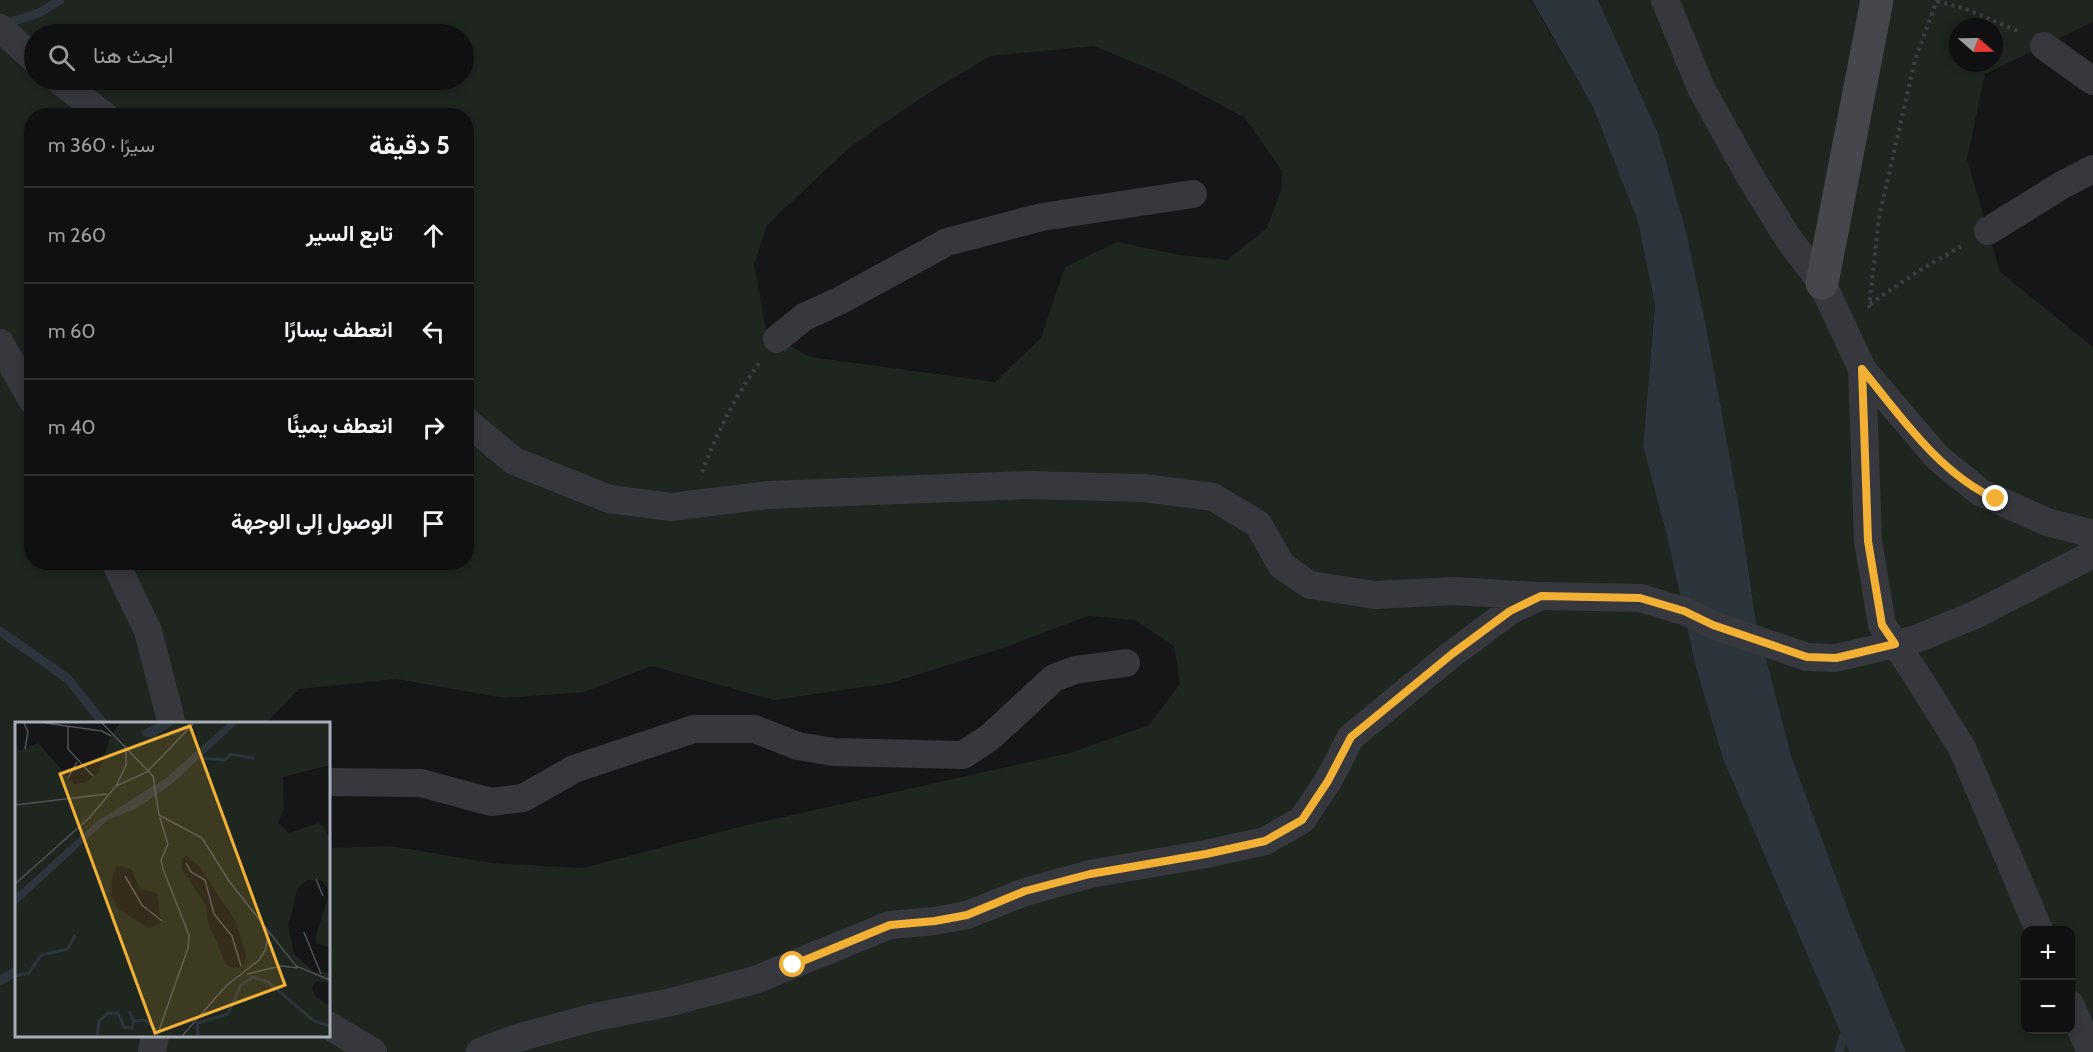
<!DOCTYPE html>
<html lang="ar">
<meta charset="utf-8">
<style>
body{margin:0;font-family:Cabin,Vazirmatn,sans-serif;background:#1e1e20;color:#f1f3f6;direction:rtl}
.controls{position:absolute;right:18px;bottom:18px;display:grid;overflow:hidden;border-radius:12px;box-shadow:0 3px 9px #0003}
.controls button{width:54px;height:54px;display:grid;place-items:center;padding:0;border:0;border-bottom:2px solid #303032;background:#101012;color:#f1f3f6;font:30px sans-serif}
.compass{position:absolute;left:1949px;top:18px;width:54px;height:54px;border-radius:50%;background:#101012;box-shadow:0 3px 9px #0003;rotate:110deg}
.stop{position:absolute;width:18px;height:18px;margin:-14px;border:4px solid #f2b134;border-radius:50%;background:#fff}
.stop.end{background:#f2b134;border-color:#fff;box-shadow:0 2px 6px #0008}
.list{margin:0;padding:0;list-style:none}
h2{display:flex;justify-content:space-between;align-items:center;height:78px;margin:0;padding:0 24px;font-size:26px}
h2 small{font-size:20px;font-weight:400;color:#9c9d9f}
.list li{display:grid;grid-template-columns:39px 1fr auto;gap:18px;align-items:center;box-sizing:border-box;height:96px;padding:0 24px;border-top:2px solid #303032}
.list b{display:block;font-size:22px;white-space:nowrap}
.list em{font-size:20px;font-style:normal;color:#9c9d9f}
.icon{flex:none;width:33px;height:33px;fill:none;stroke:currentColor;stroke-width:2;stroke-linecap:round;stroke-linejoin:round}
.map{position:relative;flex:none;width:2093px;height:1052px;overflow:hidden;direction:ltr}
.search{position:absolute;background:#101012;box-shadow:0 3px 9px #0003;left:24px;top:24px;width:450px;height:66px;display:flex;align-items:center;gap:15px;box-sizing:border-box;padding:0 21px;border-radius:33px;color:#9c9d9f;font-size:22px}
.panel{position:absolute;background:#101012;box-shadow:0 3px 9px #0003;left:24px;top:108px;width:450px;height:462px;border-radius:24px;direction:rtl}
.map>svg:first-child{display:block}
.green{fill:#1e261f;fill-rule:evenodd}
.water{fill:#2c353c}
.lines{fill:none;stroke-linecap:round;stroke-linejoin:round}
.stream{stroke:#2c353c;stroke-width:9}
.path{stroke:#3d3f44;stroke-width:4;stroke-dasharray:3 4.5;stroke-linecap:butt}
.street{stroke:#37383d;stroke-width:28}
.secondary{stroke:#45474d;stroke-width:33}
.route{stroke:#f2b134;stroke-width:8}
.inset-river{fill:none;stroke:#2c353c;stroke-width:3}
.inset-road{fill:none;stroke:#505258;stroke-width:1.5}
.view{fill:#f2b134;fill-opacity:0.15;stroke:#f2b134;stroke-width:3}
.inset-edge{fill:none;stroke:#a8adb8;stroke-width:3}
</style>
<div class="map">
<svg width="2093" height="1052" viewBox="0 0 2093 1052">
<rect width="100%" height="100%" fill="#161618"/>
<!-- green -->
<path class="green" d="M0,0H1531L1593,107L1638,222L1655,305L1643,446L1667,536L1696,669L1723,759L1849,1052H0ZM34,34H464V80H34ZM1094,46L1167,76L1245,118L1282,171L1281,190L1267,228L1227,260L1180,255L1117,242L1065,267L1041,338L995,382L810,357L767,334L754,265L767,225L850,147L927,94L990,56ZM32,116H466V562H32ZM1088,616L1135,620L1174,646L1180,684L1149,725L1070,753L743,826L583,868L491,863L391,846L329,848L328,1036H16V724L266,723L299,689L397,679L504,698L584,692L652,666L774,700L891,683L1003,648Z
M1598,0H2093V22L1985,74L1967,159L2000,272L2093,347V1052H1906L1851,918L1791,755L1755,616L1741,519L1706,326L1686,231L1658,133ZM1958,27H1994V63H1958ZM2026,930H2070V1030H2026Z"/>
<!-- water -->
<path class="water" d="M1532,0H1598L1658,133L1686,231L1706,326L1741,519L1755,616L1791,755L1851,918L1906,1052H1849L1723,759L1696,668L1667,536L1643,446L1655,305L1638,222L1593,107Z"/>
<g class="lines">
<!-- stream -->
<path class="stream" d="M2,25L39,13L60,0
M0,631L68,679L104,724
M0,981L16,971
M1839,1052L1843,1037L1850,1027"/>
<!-- path -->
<path class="path" d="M1937,1L1966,9L2020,32
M1870,304L1917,272L1963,245
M1869,308L1879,217L1915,60L1937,0
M702,472C717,433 735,396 760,362"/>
<!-- street -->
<path class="street" d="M1665,0L1701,88L1749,175L1788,238L1822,283L1862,369L1868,541L1882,625L1914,671L1962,748L2039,930
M0,28L34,59
M2044,46L2093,81
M59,80L105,116
M1988,231L2062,185L2093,169
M777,339L804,317L839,301L947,242L1042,217L1193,194
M0,343L32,400
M1862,369L1938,458L1980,492L2047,522L2093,534
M466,421L514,461L609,499L671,507L768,495L1028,485L1144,488L1213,497L1258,524L1282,566L1310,585L1375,595L1454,591L1539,596
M115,562L148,631L172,724
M328,782L421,783L491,802L523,798L574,769L694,729H754L798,746L833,752L963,755L989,738L1054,678L1075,670L1126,663
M2070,1004L2091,1052
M328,1025L373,1052
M152,1052L155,1036
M480,1052L514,1039L595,1017L667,1003L755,980L890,925L935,921L967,915L1025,892L1090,874L1206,854L1265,841L1302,820L1328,781L1351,737L1452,654L1510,611L1541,596L1640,598L1684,611L1713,625L1807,657L1836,658L1916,639L1977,614L2093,554"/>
<!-- secondary -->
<path class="secondary" d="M1822,283L1877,0"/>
</g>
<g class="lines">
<!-- route -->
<path class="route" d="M793,965L890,925L935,921L967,915L1025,891L1090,874L1206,854L1265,841L1302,820L1328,781L1351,737L1452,654L1510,611L1541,596L1640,598L1684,611L1713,625L1807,657L1836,658L1895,644L1882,625L1868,541L1862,369C1900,416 1940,474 1996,499"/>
</g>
<!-- overview -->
<g transform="translate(15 722)">
<rect width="315" height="315" fill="#161618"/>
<path d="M105,1H141L131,6L138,16L161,1H213L152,55L81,100L0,173V16L4,29L23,21L59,62L71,60L83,51L96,13ZM223,1H315V43L268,55L269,87L263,101L274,111L303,101L310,106L315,117V225L302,222L300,215L313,177L312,165L306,158H293L283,166L273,204L279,232L299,250H315V261L301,259L297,267L300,274L315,284V314H0V184L93,98L121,87L156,63ZM171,134L184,144L221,200L231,234L229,243L221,247L211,243L193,200L191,183L167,148V136ZM103,144L116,147L125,167L142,171L146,201L133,206L102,186L96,173L98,151Z" fill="#1e261f" fill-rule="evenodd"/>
<path d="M141,1H161L138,16L128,14L127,9ZM213,1H223L156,63L121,87L93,98L0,184V173L81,100L152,55Z" fill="#2c353c"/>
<path class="inset-river" d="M186,36L210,38L216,32L239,36M0,254L14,251L26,233L53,227L60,213M119,299L130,298L142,308M82,314L84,299L93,291H103L109,305L117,306L119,299L114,289M183,314L182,301L213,292L226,263L238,255L253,260L299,299L315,304"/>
<path class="inset-road" d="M9,1L13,10L10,27M30,1L87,9L96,14M87,1L138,54L144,93L187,116L214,159L281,244L315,258M53,5V27L78,54M53,56L62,40M101,64L111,43V24M0,83L92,72M171,141L176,150L190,158L199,192L217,214L226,244M110,154L127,183L147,199M301,157L308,174M0,162L74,96L101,64L132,50L179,1M289,210L306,252M232,252L266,244L283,246M142,314L173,226L174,213L148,147L146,138L153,122L145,96M167,314L211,264L244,238L251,227L253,210"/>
<path class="view" d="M175,4L270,263L140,311L45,52Z"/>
<rect width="315" height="315" class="inset-edge"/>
</g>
</svg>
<div class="controls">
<button>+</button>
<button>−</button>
</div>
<svg class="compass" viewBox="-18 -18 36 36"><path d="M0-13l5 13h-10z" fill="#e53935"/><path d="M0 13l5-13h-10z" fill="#9c9d9f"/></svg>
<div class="stop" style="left:793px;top:965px"></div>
<div class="stop end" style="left:1996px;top:499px"></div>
<div class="search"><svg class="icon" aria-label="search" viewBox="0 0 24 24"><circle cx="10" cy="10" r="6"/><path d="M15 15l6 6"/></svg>ابحث هنا</div>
<section class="panel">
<h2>5 دقيقة<small>سيرًا · 360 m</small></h2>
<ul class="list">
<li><svg class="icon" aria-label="ahead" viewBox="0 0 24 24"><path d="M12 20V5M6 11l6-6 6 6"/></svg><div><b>تابع السير</b></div><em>260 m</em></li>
<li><svg class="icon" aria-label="left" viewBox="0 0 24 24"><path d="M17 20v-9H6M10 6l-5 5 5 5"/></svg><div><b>انعطف يسارًا</b></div><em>60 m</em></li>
<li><svg class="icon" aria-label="right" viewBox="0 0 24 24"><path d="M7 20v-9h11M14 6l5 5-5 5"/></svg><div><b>انعطف يمينًا</b></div><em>40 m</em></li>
<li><svg class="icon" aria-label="arrive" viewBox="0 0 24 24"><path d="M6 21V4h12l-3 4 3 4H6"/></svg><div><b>الوصول إلى الوجهة</b></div></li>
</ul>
</section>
</div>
